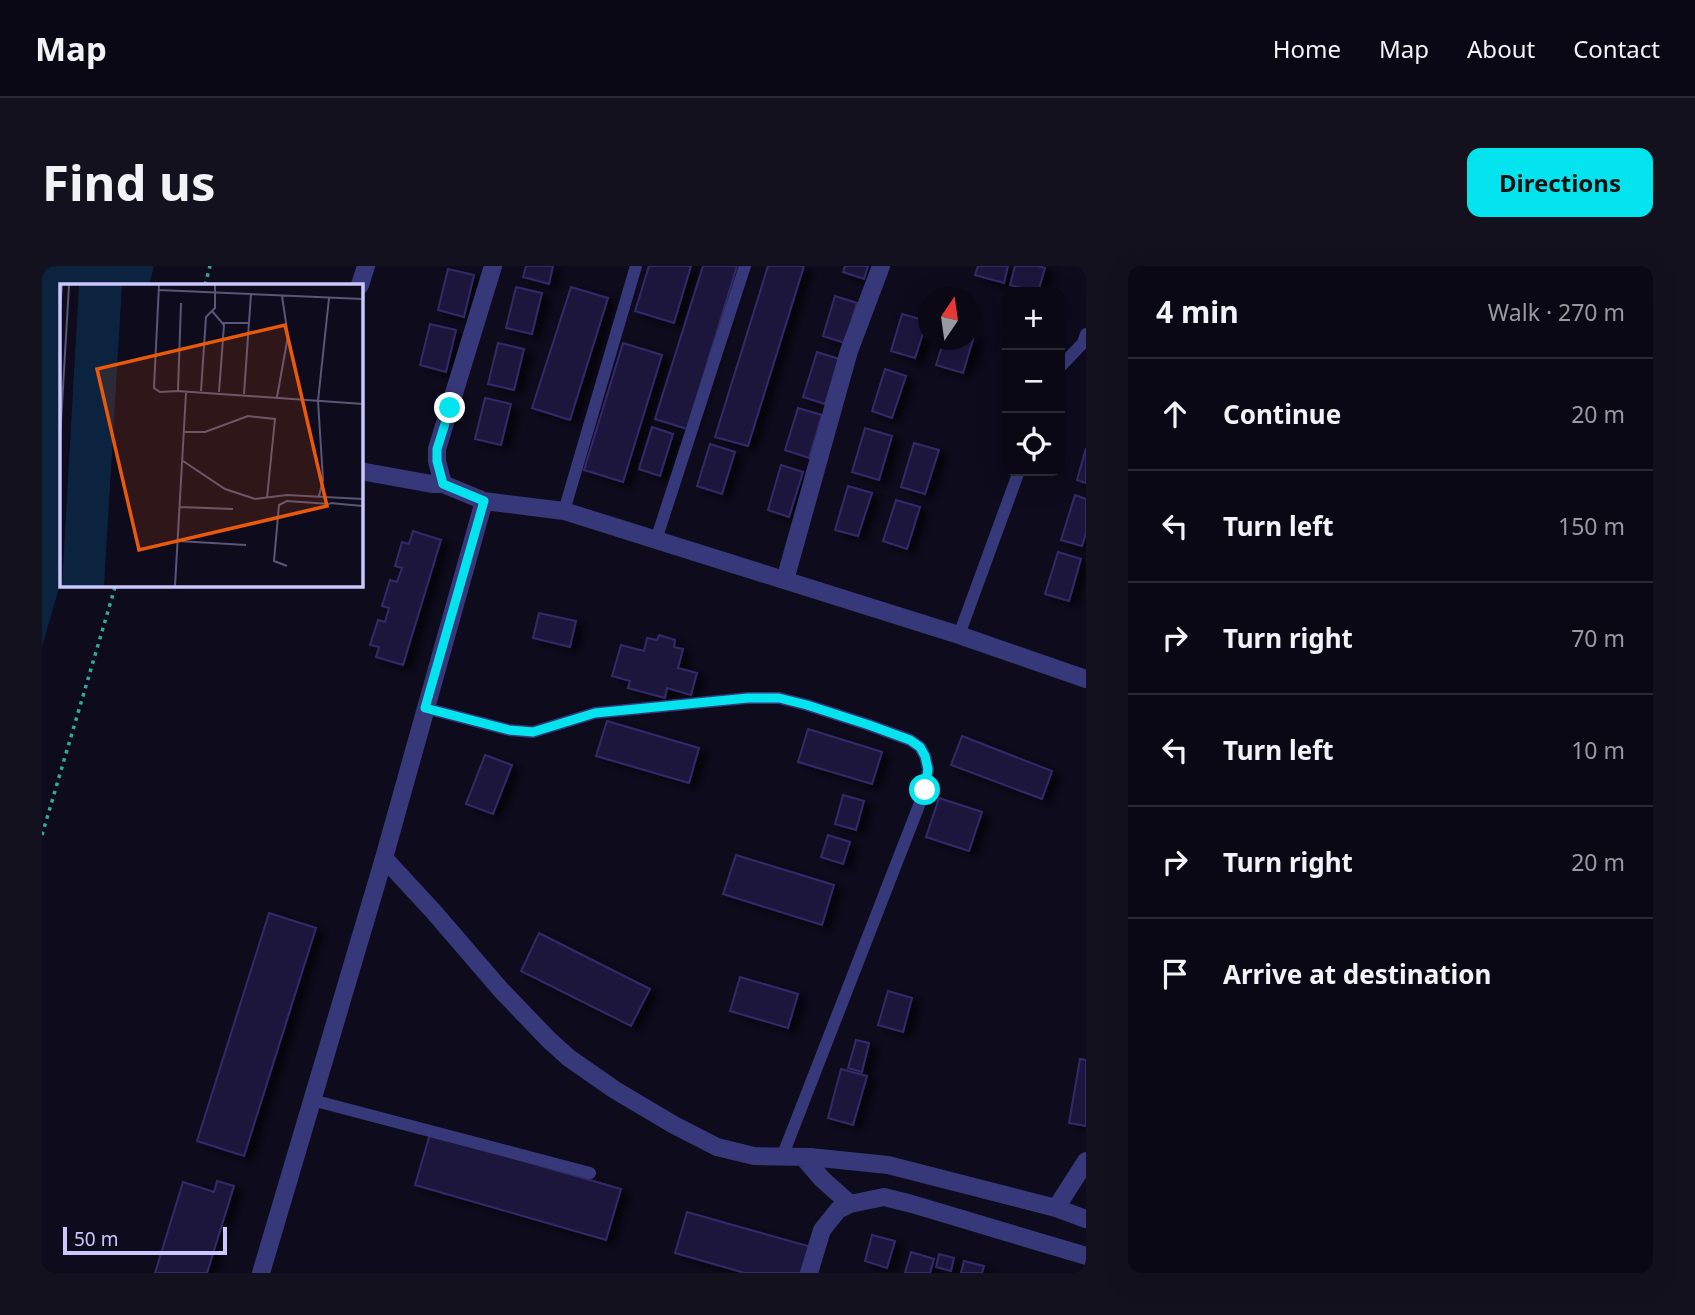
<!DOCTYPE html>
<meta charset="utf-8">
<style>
body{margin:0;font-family:"Noto Sans",sans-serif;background:#13111e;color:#f1f3f6}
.controls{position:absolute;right:21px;top:21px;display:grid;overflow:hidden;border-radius:14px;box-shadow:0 7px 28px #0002}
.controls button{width:63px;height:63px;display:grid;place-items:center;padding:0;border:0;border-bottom:2px solid #2a2934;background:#0a0815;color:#f1f3f6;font:35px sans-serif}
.compass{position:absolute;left:876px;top:21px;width:63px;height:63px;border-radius:50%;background:#0a0815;box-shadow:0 7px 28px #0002;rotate:13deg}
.scale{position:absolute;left:21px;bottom:18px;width:164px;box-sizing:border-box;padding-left:7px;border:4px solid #cac7fe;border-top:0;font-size:19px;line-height:24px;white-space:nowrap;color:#cac7fe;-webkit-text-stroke:5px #0d0b1c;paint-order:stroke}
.stop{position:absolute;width:21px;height:21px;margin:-16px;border:5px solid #04e4ee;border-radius:50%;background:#fff}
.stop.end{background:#04e4ee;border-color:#fff;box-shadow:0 2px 7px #0008}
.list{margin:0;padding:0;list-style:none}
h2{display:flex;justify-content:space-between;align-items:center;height:91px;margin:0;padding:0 28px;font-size:30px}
h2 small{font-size:23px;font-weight:400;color:#999aa0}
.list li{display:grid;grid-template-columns:46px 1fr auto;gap:21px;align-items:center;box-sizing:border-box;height:112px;padding:0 28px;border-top:2px solid #2a2934}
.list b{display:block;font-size:26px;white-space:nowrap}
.list em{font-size:23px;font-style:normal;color:#999aa0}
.icon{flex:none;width:38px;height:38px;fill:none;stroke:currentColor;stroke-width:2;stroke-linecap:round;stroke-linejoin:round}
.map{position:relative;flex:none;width:1044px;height:1007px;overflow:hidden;border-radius:14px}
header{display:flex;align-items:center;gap:42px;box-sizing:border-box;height:98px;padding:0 35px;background:#0a0815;border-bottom:2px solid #2a2934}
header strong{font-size:33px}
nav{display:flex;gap:38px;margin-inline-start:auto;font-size:24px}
.intro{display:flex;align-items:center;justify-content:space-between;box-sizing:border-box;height:168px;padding:0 42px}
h1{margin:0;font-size:49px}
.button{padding:18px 32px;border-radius:14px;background:#04e4ee;color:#111;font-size:24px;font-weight:700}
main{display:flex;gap:42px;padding:0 42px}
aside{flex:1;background:#0a0815;border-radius:14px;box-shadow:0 7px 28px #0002}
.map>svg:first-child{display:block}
.water{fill:#0c233f}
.building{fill:#1d183d;stroke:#332a68;stroke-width:2;filter:url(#shadow)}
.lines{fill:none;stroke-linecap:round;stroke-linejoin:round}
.path{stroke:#2eab9c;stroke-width:3.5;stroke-dasharray:3.5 5;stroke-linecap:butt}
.service{stroke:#37387a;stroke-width:12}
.minor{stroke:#37387a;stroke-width:18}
.route{stroke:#04e4ee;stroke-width:9}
.inset-road{fill:none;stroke:#595676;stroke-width:2}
.view{fill:#e8590c;fill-opacity:0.15;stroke:#e8590c;stroke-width:3.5}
.inset-edge{fill:none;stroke:#cac7fe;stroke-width:3.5}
</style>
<header>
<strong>Map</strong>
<nav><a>Home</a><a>Map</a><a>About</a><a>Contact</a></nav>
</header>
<div class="intro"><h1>Find us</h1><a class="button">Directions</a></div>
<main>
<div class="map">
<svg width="1044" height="1007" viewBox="0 0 1044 1007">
<defs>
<filter id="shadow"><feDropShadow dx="8" dy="4.5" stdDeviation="3.5" flood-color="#0009"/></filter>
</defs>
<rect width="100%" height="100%" fill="#0d0b1c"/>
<!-- water -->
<path class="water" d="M0,0H112L107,19H19V315L0,381Z"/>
<!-- building -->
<path class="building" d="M484,0H511L507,18L481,11Z
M607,0H649L632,57L593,45Z
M661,0H695L645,163L613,153Z
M726,0H762L706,180L673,171Z
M803,0H826L822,13L801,6Z
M936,0H966L962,17L933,9Z
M973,0H996L1003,2L996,26L968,19Z
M406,3L432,9L422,51L396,44Z
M474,21L500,27L490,68L464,62Z
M529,21L566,32L528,154L490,142Z
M793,30L815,37L803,77L781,70Z
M860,48L885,55L873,92L849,85Z
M388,58L414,64L404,106L378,99Z
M928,69L932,70L921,107L894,99L902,74H928Z
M456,77L482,83L472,124L446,118Z
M581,77L620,89L581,216L542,204Z
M775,86L797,93L783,138L761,131Z
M843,103L864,110L850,152L830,145Z
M443,132L469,138L459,179L433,173Z
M756,142L780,149L767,192L743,184Z
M610,161L631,168L618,210L597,203Z
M823,162L850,170L837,214L810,206Z
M872,177L897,184L883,228L859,221Z
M668,178L693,186L680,228L655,220Z
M1044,182V217L1035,214Z
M739,199L761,206L747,251L726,244Z
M806,220L830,227L816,270L793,264Z
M1033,229L1044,233V267L1040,280L1019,274Z
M854,234L878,241L865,283L841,275Z
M371,265L399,274L361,399L334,391L337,381L328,379L336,354L343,356L347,342L340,340L348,314L355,316L360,302L353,300L360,276L367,278Z
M1016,286L1039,293L1027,335L1003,328Z
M497,347L534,355L528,381L491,372Z
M617,369L633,374L632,381L641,383L636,402L655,407L649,429L625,422L623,432L586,422L588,415L570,410L579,379L602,385L605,372L615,374Z
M565,455L657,482L647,517L554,490Z
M766,463L840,486L830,518L756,496Z
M920,470L1010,505L1000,533L909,499Z
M443,489L470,499L451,548L424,538Z
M801,529L822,535L814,564L793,558Z
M897,532L940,546L927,585L884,571Z
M786,569L808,576L801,598L779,591Z
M694,589L792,619L780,659L681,628Z
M227,647L274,662L202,890L155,875Z
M497,667L608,723L589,760L479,705Z
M698,711L756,728L746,762L688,745Z
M846,725L870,732L861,766L836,759Z
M814,774L827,777L820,806L806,802Z
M1038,793L1044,794V860L1027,857Z
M799,803L825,810L811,859L786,852Z
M388,868L579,923L564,974L373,919Z
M175,915L192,920L165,1007H113L141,916L172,926Z
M645,946L769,981L761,1007H703L633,987Z
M830,969L853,975L845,1002L823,995Z
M869,986L892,993L888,1007H863Z
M897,988L912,992L909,1005L894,1001Z
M922,995L942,1000L940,1007H919Z"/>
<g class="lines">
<!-- path -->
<path class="path" d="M163,19L168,0
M0,569L74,318"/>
<!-- service -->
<path class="service" d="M1018,101L1041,77L1044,68
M522,245L594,0
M614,274L703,0
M917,369L977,205
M383,442L467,464L491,466L553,447L706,432H737L765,439L827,459L868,474L878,481L883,490L886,503L883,524L740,891
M270,834L548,907"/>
<!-- minor -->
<path class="minor" d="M451,0L395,183V195L401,218L442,235L522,245L917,369L1044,413
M318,19L324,0
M318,205L390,218H401
M743,314L807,85L839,0
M342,592L391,645L459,724L507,774L527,792L573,824L632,859L675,881L712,890L768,891L846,899L1014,942L1044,953
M761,891L780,913L808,938
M1014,942L1044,895
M219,1007L342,592L442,235
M767,1007L780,964L796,944L808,938L842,931L870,938L1044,990"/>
</g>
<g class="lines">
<!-- route -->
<path class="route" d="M408,142L395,183V195L401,218L442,235L383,442L467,464L491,466L553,447L706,432H737L765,439L827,459L868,474L878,481L883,490L886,503L883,524"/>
</g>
<!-- overview -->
<g transform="translate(18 18)">
<rect width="303" height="303" fill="#0d0b1c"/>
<path d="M19,1H62L44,302H2Z" fill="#0c233f"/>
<path class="inset-road" d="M99,1L94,104L100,108L118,107M99,6L303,15M121,19L118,107L303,120M152,27L164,41L159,108M0,28L2,1M163,39H189M141,107L146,33L155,24V1M184,110L191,10M217,113L228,52L222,12M124,148H145L188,132L215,135L207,214M0,155L9,1M123,177L165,205L195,215L227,211L303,215M259,212L263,196L258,117L269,14M270,219L303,222M120,223L173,225M118,257L186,261M227,282L214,277L219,221L227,217L270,220M115,302L126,109"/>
<path class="view" d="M225,41L267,222L79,266L37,85Z"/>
<rect width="303" height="303" class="inset-edge"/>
</g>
</svg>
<div class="controls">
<button>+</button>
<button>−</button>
<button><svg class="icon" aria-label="locate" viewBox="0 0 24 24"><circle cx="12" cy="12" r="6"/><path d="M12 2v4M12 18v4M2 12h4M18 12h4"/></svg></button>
</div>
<svg class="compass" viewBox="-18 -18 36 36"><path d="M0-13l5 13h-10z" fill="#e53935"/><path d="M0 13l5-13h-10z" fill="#999aa0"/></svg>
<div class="scale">50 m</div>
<div class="stop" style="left:883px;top:524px"></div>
<div class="stop end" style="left:408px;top:142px"></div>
</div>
<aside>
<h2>4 min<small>Walk · 270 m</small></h2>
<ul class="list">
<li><svg class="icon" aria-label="ahead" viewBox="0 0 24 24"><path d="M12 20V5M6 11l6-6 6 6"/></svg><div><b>Continue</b></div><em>20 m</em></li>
<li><svg class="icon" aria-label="left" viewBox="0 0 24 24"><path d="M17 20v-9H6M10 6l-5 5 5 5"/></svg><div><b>Turn left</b></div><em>150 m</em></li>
<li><svg class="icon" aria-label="right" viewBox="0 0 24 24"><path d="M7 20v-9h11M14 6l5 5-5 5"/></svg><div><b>Turn right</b></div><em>70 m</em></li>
<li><svg class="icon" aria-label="left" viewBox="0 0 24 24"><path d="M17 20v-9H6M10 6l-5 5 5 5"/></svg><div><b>Turn left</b></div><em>10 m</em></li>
<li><svg class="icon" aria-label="right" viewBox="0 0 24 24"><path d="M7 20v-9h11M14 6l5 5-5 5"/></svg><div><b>Turn right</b></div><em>20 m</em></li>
<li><svg class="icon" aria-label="arrive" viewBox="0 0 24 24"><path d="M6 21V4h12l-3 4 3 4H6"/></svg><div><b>Arrive at destination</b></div></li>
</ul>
</aside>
</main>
